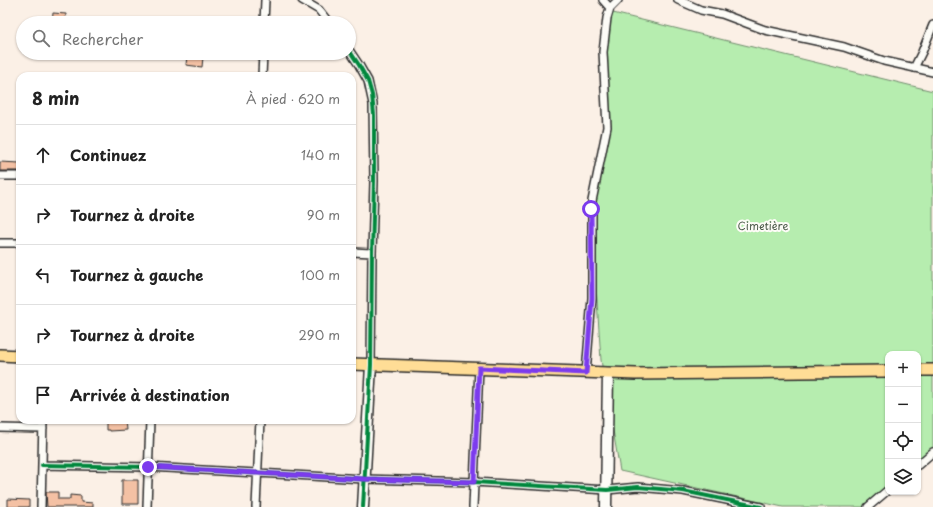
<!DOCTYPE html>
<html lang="fr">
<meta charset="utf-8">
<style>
body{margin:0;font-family:"Playpen Sans",sans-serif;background:#f2f2f2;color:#222}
.controls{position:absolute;right:12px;bottom:12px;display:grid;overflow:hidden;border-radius:8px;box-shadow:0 1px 3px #0004}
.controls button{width:36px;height:36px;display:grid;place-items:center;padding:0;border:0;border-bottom:1px solid #e0e0e0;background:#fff;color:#222;font:20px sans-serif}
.stop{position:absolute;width:12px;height:12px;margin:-9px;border:3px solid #7c3aed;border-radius:50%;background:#fff}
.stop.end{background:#7c3aed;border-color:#fff;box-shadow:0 1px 4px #0008}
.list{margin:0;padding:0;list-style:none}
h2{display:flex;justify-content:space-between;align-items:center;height:52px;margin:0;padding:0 16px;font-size:17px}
h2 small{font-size:13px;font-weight:400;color:#767676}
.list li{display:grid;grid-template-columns:26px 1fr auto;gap:12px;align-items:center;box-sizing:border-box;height:60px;padding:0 16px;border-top:1px solid #e0e0e0}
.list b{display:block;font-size:15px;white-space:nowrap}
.list em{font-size:13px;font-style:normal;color:#767676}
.icon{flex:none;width:22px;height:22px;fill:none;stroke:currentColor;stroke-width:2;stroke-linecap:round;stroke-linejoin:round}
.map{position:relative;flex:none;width:933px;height:507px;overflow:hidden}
.search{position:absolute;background:#fff;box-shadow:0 1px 3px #0004;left:16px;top:16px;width:340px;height:44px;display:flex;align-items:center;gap:10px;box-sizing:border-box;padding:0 14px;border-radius:22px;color:#767676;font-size:15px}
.panel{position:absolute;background:#fff;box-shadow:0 1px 3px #0004;left:16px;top:72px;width:340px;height:352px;border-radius:12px}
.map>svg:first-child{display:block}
.green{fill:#b6edaf;stroke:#708c6d}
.building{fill:#f4c1a4;stroke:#2b2b2b}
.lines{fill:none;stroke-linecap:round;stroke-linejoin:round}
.street-casing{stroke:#2b2b2b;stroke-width:10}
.secondary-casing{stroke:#2b2b2b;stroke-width:13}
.primary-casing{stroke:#2b2b2b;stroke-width:14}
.street{stroke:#fdfcf7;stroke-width:7}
.secondary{stroke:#fdfcf7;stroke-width:10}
.primary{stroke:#ffdd96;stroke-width:11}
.cycleway-casing{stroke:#fdfcf7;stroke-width:6}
.cycleway{stroke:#00873e;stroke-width:4}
.route{stroke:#7c3aed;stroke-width:5}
.labels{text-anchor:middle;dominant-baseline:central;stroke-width:4;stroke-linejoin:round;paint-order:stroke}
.park-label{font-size:11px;fill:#4e5c4c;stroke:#fdfcf7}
</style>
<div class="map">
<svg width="933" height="507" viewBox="0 0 933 507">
<rect width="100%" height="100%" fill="#fbf0e6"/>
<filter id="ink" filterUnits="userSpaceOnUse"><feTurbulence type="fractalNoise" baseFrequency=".025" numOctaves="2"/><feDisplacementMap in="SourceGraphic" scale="8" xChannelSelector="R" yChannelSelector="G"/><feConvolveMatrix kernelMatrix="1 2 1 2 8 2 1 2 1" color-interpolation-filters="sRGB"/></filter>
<g filter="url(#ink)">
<!-- green -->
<path class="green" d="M609,12L933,91V450L918,463V354H888V490L867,507H783L620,471L601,360L592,227L591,197L608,133L603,75Z"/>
<!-- building -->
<path class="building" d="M53,13L66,14L65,23H52Z
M187,55L203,57L202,67L186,65Z
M0,162L20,163V171H0Z
M106,420H125L126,430L109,431V430H106Z
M122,480H138V504H122Z
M46,492H58V499H70V495L81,496V502L93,503V507H47Z
M8,499L29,500V507H8Z"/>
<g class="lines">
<defs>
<path id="street" d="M302,0L319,10L329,23
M603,0L610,8
M678,0L701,10L722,14L765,30L844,47L884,61L933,72
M264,23L265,0
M349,50L359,65L368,81L373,104L374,181L372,253L371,365
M914,68L922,52L933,25
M262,76L263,53
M0,176H20
M0,243H20
M352,252L372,253
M586,373L592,298V201L607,127L603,52L607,18L610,8L618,0
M0,428L43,429
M42,465L148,467L364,479L474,482L607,490L638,487L683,491L761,507
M918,465L933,452
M41,507L43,420
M147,507L150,420
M256,507L260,420
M473,507L479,368
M868,507L888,490"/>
<path id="secondary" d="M363,507L371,365
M606,507L608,373"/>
<path id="primary" d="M0,355L20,356
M352,364L636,374L888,371
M918,370H933"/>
</defs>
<!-- street casing -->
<use href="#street" class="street-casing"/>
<!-- secondary casing -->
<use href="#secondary" class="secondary-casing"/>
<!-- primary casing -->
<use href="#primary" class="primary-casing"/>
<!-- street -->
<use href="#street" class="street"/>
<!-- secondary -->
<use href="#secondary" class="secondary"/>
<!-- primary -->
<use href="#primary" class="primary"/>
<defs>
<path id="cycleway" d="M349,50L359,65L368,81L372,95L374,115V181L372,253L371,365L363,507
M42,465L148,467L364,479L474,482L607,490L638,487L683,491L761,507"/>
</defs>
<!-- cycleway casing -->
<use href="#cycleway" class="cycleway-casing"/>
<!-- cycleway -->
<use href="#cycleway" class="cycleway"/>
</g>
</g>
<g class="lines" filter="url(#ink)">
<!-- route -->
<path class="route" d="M148,467L364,479L474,482L479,368L586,373L592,298L591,209"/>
</g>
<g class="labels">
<!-- park labels -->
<g class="park-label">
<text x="763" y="225">Cimetière</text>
</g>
</g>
</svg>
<div class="controls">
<button>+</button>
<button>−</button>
<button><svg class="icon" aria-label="locate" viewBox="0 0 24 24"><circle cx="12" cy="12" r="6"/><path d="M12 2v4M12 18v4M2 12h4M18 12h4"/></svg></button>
<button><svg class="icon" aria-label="layers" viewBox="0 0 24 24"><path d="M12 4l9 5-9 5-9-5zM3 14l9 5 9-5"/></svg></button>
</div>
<div class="stop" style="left:591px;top:209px"></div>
<div class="stop end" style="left:148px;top:467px"></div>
<div class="search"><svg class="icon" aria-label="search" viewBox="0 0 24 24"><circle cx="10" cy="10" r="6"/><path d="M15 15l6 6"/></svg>Rechercher</div>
<section class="panel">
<h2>8 min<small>À pied · 620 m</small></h2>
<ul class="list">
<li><svg class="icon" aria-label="ahead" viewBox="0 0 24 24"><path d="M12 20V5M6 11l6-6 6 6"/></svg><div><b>Continuez</b></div><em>140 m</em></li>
<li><svg class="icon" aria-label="right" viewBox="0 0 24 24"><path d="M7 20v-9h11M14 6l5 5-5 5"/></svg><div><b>Tournez à droite</b></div><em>90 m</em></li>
<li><svg class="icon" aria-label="left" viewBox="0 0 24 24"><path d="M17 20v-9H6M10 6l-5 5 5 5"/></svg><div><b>Tournez à gauche</b></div><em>100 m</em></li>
<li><svg class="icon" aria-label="right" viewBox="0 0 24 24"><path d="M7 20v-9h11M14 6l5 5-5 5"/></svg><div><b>Tournez à droite</b></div><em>290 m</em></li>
<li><svg class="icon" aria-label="arrive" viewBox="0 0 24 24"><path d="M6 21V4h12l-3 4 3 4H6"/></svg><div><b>Arrivée à destination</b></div></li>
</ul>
</section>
</div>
